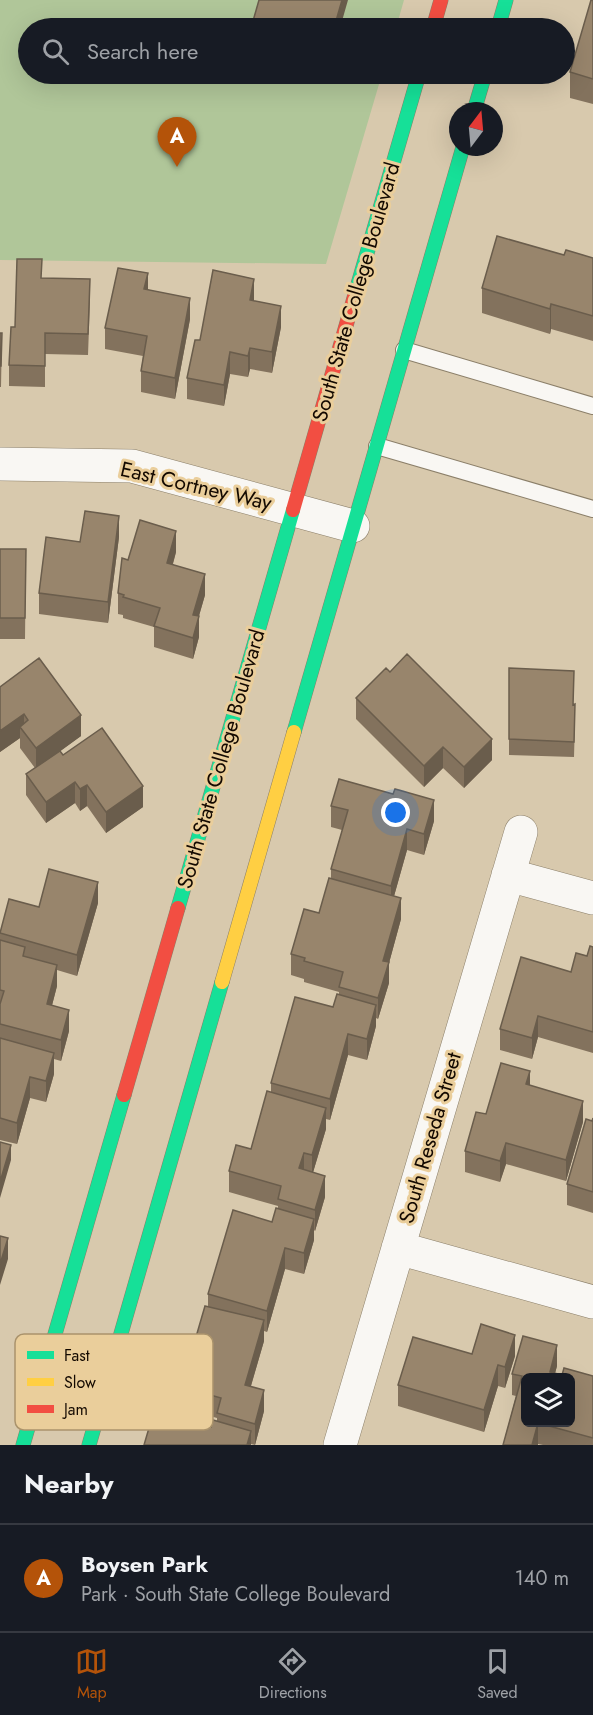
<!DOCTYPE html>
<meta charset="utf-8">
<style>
body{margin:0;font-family:Jost,sans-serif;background:#242831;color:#f1f3f6}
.controls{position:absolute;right:18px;bottom:18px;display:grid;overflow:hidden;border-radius:9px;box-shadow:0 6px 24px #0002}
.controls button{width:54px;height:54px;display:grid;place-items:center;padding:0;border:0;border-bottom:2px solid #363941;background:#171b24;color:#f1f3f6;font:30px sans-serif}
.compass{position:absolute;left:449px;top:102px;width:54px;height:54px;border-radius:50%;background:#171b24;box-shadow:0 6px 24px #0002;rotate:16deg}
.you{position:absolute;left:396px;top:813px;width:21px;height:21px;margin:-15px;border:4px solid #fff;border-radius:50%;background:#1a73e8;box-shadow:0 0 0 9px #1a73e833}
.badge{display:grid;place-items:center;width:39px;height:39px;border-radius:50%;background:#b45309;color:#fff;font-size:20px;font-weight:700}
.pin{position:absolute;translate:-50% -50px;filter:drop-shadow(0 2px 3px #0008)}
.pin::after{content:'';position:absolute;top:32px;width:21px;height:18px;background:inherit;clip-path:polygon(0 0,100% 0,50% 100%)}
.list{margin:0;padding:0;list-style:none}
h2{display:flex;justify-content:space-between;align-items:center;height:78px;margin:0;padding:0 24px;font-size:26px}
h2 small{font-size:20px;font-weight:400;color:#9ea1a6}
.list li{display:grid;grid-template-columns:39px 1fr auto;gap:18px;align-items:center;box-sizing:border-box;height:108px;padding:0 24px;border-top:2px solid #363941}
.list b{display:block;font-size:22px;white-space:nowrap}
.list p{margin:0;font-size:20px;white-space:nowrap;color:#9ea1a6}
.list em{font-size:20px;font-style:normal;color:#9ea1a6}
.icon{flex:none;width:33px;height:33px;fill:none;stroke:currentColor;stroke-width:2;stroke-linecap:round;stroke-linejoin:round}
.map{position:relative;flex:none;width:593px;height:1445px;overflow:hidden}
.search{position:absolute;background:#171b24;box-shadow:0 6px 24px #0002;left:18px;right:18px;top:18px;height:66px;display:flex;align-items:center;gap:15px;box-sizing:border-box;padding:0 21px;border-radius:33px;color:#9ea1a6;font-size:22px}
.sheet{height:186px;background:#171b24}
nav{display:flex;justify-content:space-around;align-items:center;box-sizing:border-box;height:84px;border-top:2px solid #363941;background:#171b24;font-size:16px;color:#9ea1a6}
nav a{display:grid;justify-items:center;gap:3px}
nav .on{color:#b45309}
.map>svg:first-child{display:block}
.green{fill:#b0c699}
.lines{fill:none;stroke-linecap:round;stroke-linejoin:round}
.lane-casing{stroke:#8b7f69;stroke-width:18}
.street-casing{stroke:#8b7f69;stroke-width:34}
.fast-casing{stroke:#8b7f69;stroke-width:15}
.slow-casing{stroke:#8b7f69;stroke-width:15}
.jam-casing{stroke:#8b7f69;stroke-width:15}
.lane{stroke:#f9f7f3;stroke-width:16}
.street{stroke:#f9f7f3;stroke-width:33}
.fast{stroke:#16e098;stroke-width:14}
.slow{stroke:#ffcf43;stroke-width:14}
.jam{stroke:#f24e42;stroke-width:14}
.wall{fill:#83725d}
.shaded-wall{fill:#6a5d4c}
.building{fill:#98856c;stroke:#6a5d4c;stroke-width:1.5;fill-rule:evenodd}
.labels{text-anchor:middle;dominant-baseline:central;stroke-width:6;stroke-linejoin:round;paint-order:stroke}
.street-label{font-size:21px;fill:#130900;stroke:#eace9b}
.key{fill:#eace9b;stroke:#aa936c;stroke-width:1.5}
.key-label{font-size:16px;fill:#130900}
</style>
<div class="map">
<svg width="593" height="1445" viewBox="0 0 593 1445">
<rect width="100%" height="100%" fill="#d8c9ad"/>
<!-- green -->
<path class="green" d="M0,0H404L396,28H28V74H382L326,264L0,260Z"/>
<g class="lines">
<defs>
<path id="lane" d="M404,350L593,406
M377,446L593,509"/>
<path id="street" d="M0,464L132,466L353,526
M508,875L593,898
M398,1248L593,1302
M340,1445L521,832"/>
<path id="fast" d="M498,28L506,0
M474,111L485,74
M356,291L419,74
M294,732L463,147
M178,908L293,510
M23,1445L124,1095
M89,1445L222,982"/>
<path id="slow" d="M222,982L294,732"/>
<path id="jam" d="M433,28L441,0
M293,510L356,291
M124,1095L178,908"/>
</defs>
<!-- lane casing -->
<use href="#lane" class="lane-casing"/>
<!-- street casing -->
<use href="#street" class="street-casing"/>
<!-- fast casing -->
<use href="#fast" class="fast-casing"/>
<!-- slow casing -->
<use href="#slow" class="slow-casing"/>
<!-- jam casing -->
<use href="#jam" class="jam-casing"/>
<!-- lane -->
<use href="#lane" class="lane"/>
<!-- street -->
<use href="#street" class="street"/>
<!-- fast -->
<use href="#fast" class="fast"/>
<!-- slow -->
<use href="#slow" class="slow"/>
<!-- jam -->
<use href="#jam" class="jam"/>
</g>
<!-- wall -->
<path class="wall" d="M593,0V104L570,98V72Z
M294,74H327L325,82Z
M564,255L593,258V341L551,329L550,334L482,313V288Z
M42,278L90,300L88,355L45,354V387L9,386V365L15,327Z
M148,290L190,319L175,399L141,392V371L143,356L105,349V328Z
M254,301L281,327L272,373L250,369L248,377L230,374L224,406L187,399V378L200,340Z
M0,333H2L1,387H0Z
M119,537L108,623L39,614V593Z
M0,549H26L25,639H0Z
M176,552L173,564L205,595L199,616V637L193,659L154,647V627L123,618V615L118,614V593L128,560Z
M509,668L574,686L573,705L575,720L574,757L509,755Z
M0,687L81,736L60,751L63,755L143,807L106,833L87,806L80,811L75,803L46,823L26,795V774L35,768L20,748V738L0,752Z
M356,698L492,760L464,788L443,768L424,787L356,719Z
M331,806L434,821L424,855L407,850L394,896L401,919L389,963V983L378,1019L376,1018V1026L367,1060L348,1055L330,1120L326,1119V1129L313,1172L325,1197L315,1231L314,1230V1240L304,1274L285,1269L267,1332L264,1331V1341L251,1386L264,1411L255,1445L251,1444V1445L211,1427L217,1421V1418L161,1402V1381L189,1361L208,1307V1294L272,1222L278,1208V1206L229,1192V1171L251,1149L271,1092V1083L333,1007L339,994V992L304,982V979L291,975V954L319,913L331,878V869L342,830L331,827Z
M98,903L77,976L57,970V986L52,1005L69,1031L61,1061L54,1059V1074L46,1102L30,1098L17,1144L0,1140V933L39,907Z
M593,947V1053L538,1037L532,1059L500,1050V1029L571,972L587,956Z
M530,1085L583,1122L566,1181L506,1164L500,1182L465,1172V1151L486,1114Z
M593,1118V1213L567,1205V1184Z
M472,1354L515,1356L505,1388L498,1386L484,1432L398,1406V1385Z
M557,1366L555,1373L562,1375L593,1376V1445H543L538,1444V1445H503L516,1396L512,1395V1374Z"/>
<!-- shaded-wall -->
<path class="shaded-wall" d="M342,0H348L340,28H334Z
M148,273V294L144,289Z
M254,279V300L250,321V300Z
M190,298V319L175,399V378Z
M551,304V329L550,334V309Z
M281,306V327L272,373V352Z
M250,348V369L248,377V356Z
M230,352V374L224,406V385Z
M119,516V537L108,623V602Z
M176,531V552L167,584V563Z
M205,574V595L193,636V615Z
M199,616V637L193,659V638Z
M24,714V732L20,727V738L0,752V731Z
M81,715V736L36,769V748Z
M492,739V760L464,788V767Z
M443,747V768L424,787V766Z
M75,782V803L46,823V802Z
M87,785V806L80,811V789Z
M143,786V807L106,833V812Z
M434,800V821L424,855V834Z
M407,829V850L391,907V886Z
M98,882V903L77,976V955Z
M401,898V919L389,963V983L378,1019V998L383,961Z
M57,965V986L47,1025V1004Z
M376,1005V1026L367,1060V1039Z
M69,1010V1031L61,1061V1040Z
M538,1016V1037L532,1059V1038Z
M348,1034V1055L330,1120V1099Z
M54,1053V1074L46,1102V1081Z
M530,1071V1092L526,1084Z
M30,1077V1098L17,1144V1123Z
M583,1101V1122L566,1181V1160Z
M326,1108V1129L312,1176V1155Z
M506,1143V1164L500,1182V1161Z
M11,1145V1160L0,1198V1182Z
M304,1153V1174L299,1168Z
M325,1176V1197L315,1231V1210Z
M314,1219V1240L304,1274V1253Z
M8,1238V1259L0,1285V1264Z
M285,1248V1269L267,1332V1311Z
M264,1320V1341L245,1406V1385Z
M515,1335V1356L505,1388V1367Z
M557,1345V1366L554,1377L550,1372Z
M498,1365V1386L484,1432V1410Z
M264,1390V1411L255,1445V1424Z
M538,1423V1445H532Z
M251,1431V1445H247Z"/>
<!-- building -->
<path class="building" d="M259,0H342L334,28H251Z
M591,0H593V79L570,72Z
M497,236L564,255L566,250L593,258V316L551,304L550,309L482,288Z
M17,259H42L41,278L90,279L88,334L45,333V366L9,365L11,327H15Z
M118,268L148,273L144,289L190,298L175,378L141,371L147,336L105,328Z
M213,270L254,279L250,300L281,306L272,352L250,348L248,356L230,352L224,385L187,378L195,340H200Z
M0,333H2L1,366H0Z
M85,511L119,516L108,602L39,593L46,537L80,542Z
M140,520L176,531L167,563L205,574L193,615L199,616L193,638L154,626L160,608L123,597L124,595L118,593L122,558L128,560Z
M0,549H26L25,618H0Z
M407,654L492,739L464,767L443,747L424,766L356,698L386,668L390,672Z
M39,658L81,715L36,748L20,727L28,720L24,714L0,731V687Z
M509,668L574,671L573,705L575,704L574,742L509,739Z
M102,728L143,786L106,812L87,785L80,789L75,782L46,802L26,774L60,751L63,755Z
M339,779L393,794L395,789L434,800L424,834L407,829L391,886L331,869L348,810L331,806Z
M49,869L98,882L77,955L0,933L9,899L39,907Z
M329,878L401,898L383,961L389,962L378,998L339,987L343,972L304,961L305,958L291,954L304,909L319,913Z
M0,940L25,947L23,956L57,965L47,1004L69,1010L61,1040L0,1024V1004L4,991L0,990Z
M590,946L593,947V1032L538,1016L532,1038L500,1029L521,957L571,972L576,953L587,956Z
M337,994L376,1005L367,1039L348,1034L330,1099L271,1083L295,997L333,1007Z
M0,1038L54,1053L46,1081L30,1077L17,1123L0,1118Z
M501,1063L530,1071L526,1084L583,1101L566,1160L506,1143L500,1161L465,1151L476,1112L486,1114Z
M267,1091L326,1108L312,1155L304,1153L299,1168L325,1176L315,1210L278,1199L281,1186L229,1171L236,1145L251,1149Z
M593,1118V1192L567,1184L586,1119L592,1121Z
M0,1142L11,1145L0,1182Z
M276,1208L314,1219L304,1253L285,1248L267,1311L208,1294L233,1210L272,1222Z
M0,1236L8,1238L0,1264Z
M205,1306L264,1320L245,1385L264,1390L255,1424L217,1413L221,1398L161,1381L168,1355L189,1361Z
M481,1324L515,1335L505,1367L498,1365L484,1410L398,1385L413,1337L472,1354Z
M523,1336L557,1345L550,1372L562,1375L564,1368L593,1376V1438L538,1423L532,1445H503L522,1376L512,1374ZM525,1377H570V1422H525Z
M154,1411L211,1427L213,1420L251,1431L247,1445H144Z"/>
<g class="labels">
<!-- street labels -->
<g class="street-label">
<text transform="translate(356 292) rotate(-74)">South State College Boulevard</text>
<text transform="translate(196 486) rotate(13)">East Cortney Way</text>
<text transform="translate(221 759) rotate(-74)">South State College Boulevard</text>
<text transform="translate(430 1138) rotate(-74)">South Reseda Street</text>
</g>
</g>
<!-- legend -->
<rect x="15" y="1334" width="198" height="96" rx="9" class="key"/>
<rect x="27" y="1351" width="27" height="8" fill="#16e098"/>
<rect x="27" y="1378" width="27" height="8" fill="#ffcf43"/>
<rect x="27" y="1405" width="27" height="8" fill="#f24e42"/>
<g class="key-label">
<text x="64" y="1361">Fast</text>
<text x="64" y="1388">Slow</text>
<text x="64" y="1415">Jam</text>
</g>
</svg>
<div class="controls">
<button><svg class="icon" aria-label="layers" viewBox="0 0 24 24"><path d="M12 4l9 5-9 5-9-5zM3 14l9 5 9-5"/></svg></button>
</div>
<svg class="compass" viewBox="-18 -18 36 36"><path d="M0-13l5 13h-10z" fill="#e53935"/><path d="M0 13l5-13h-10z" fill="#9ea1a6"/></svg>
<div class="you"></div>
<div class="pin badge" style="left:177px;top:167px">A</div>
<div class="search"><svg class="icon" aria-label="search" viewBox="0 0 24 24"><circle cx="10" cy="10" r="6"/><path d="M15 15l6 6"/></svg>Search here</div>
</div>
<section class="sheet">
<h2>Nearby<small></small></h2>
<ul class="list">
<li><span class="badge">A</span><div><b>Boysen Park</b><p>Park · South State College Boulevard</p></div><em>140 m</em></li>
</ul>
</section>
<nav>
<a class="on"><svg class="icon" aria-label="map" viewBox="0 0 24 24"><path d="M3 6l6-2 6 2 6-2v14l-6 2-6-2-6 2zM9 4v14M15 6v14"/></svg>Map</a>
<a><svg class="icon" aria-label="directions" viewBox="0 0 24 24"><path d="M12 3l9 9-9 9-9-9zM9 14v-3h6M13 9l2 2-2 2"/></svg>Directions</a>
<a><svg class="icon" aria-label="saved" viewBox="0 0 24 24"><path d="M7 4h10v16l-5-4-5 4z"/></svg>Saved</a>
</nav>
